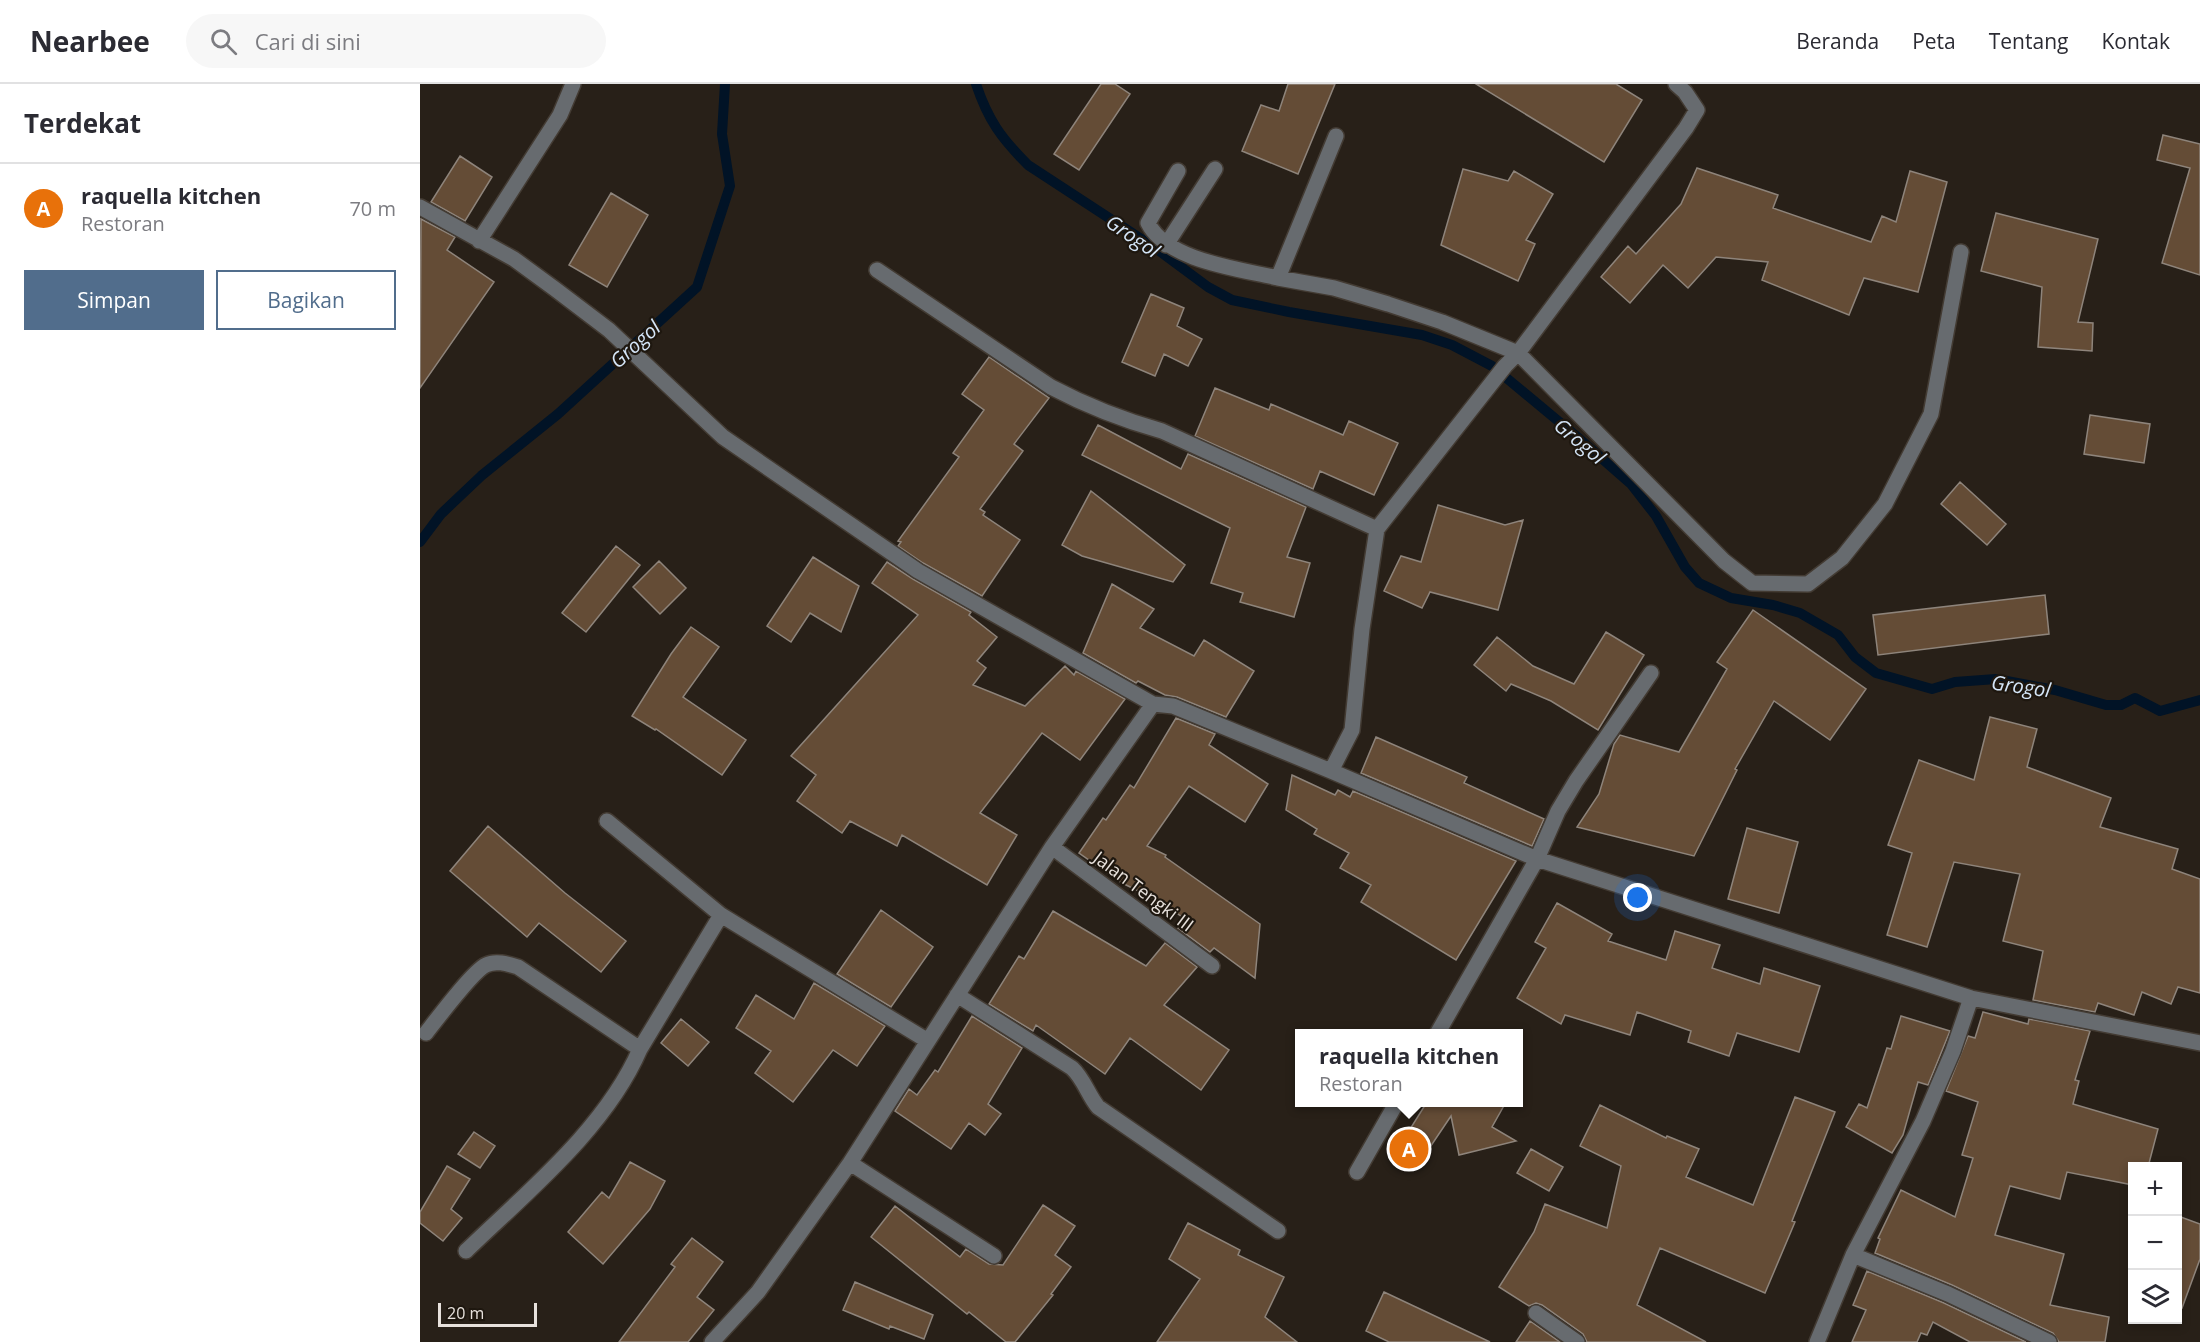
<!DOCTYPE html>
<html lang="id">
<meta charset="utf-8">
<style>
body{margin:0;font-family:"Open Sans",sans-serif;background:#f7f7f7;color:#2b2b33}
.controls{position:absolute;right:18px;bottom:18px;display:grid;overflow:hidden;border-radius:0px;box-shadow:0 3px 9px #0003}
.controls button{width:54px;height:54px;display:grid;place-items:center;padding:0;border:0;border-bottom:2px solid #e1e1e2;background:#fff;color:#2b2b33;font:30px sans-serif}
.scale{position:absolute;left:18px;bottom:15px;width:99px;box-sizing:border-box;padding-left:6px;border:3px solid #e7e1dc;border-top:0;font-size:16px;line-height:21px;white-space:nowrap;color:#e7e1dc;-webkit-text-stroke:4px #1e170f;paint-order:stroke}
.you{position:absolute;left:1218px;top:814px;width:21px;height:21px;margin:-15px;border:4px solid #fff;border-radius:50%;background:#1a73e8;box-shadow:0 0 0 9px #1a73e833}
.badge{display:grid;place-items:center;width:39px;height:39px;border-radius:50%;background:#516d8c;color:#fff;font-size:20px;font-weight:700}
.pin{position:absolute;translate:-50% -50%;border:3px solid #fff;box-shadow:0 2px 6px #0006}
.popup{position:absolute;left:875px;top:945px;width:228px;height:78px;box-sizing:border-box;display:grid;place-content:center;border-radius:0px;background:#fff;filter:drop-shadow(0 2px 4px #0005);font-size:20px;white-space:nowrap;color:#7c7c81}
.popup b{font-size:22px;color:#2b2b33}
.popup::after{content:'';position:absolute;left:50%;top:100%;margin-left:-12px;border:12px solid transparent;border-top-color:#fff}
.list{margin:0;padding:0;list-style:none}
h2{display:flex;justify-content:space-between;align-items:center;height:78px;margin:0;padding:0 24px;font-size:26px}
h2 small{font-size:20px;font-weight:400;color:#7c7c81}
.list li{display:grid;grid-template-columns:39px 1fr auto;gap:18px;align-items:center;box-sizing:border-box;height:90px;padding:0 24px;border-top:2px solid #e1e1e2}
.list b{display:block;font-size:22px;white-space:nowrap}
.list p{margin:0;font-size:20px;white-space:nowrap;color:#7c7c81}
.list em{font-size:20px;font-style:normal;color:#7c7c81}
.actions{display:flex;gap:12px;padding:18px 24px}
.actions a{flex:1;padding:14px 0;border:2px solid #516d8c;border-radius:0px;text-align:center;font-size:21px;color:#516d8c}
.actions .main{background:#516d8c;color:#fff}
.icon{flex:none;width:33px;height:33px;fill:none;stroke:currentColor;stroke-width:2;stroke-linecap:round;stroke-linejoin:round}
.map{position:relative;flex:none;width:1780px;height:1258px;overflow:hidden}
header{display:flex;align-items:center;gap:36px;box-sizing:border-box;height:84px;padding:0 30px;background:#fff;border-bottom:2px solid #e1e1e2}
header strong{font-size:28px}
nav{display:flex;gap:33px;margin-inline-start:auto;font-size:21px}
.search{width:420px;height:54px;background:#f7f7f7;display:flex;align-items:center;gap:15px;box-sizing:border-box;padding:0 21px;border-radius:33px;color:#7c7c81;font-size:22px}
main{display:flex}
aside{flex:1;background:#fff}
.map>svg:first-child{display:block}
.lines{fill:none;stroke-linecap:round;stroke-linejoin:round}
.stream{stroke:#011326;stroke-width:10}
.building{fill:#644c36;stroke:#8e847b;stroke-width:1.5}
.minor-casing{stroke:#433b33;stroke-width:18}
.minor{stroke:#676b6f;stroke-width:15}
.labels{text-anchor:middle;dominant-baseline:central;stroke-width:4.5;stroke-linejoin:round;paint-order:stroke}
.street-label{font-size:18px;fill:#e7e1dc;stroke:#1e170f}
.water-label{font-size:20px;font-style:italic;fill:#d5e6f8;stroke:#1e170f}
</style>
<header>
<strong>Nearbee</strong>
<div class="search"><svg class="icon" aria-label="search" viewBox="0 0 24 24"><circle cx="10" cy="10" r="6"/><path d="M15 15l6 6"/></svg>Cari di sini</div>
<nav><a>Beranda</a><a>Peta</a><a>Tentang</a><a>Kontak</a></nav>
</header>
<main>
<aside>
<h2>Terdekat<small></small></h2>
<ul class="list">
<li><span class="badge" style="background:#e8710a">A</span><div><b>raquella kitchen</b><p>Restoran</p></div><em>70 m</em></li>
</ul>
<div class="actions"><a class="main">Simpan</a><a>Bagikan</a></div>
</aside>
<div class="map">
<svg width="1780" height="1258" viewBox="0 0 1780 1258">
<rect width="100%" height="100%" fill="#282018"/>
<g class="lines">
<!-- stream -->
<path class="stream" d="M556,0C568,36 581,54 608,81L738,166L788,203L812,216L869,228L1002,251L1032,261L1072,282L1155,351L1211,400L1236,432L1265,483L1279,499L1311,514L1353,521L1380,529L1418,551L1435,573L1456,589L1512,605L1535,598L1576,595L1635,606L1686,621H1701L1715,614L1740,627L1780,616
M0,458L21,430L61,392L138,330L277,203L310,102L302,50L305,0"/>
</g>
<!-- building -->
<path class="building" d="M681,0H695L710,10L659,86L634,70Z
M868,0H915L878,90L822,67L841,21L859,27Z
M1056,0H1196L1222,16L1184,78Z
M1743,51L1780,60V191L1742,179L1770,84L1737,76Z
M40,72L72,93L45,137L11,118Z
M1277,84L1358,111L1353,124L1451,158L1462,132L1476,138L1490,87L1527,98L1498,208L1444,194L1429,231L1342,196L1348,178L1296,173L1268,204L1243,181L1210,219L1181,193L1208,162L1216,170L1261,120Z
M1043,85L1088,97L1094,87L1133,110L1106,156L1115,160L1098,197L1021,161Z
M191,109L228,131L187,203L149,181Z
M1576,129L1678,155L1658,238L1673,239L1672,267L1618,263L1622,203L1561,187Z
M1,135L35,153L27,166L74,198L0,304Z
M731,210L764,224L757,242L782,255L768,282L744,270L735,292L702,278Z
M569,273L629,314L594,360L603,367L560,425L565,428L563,431L600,456L562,512L503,479L478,462L481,458L478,457L539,373L533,369L564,326L542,310Z
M795,304L849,326L851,320L923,351L929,337L978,359L954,411L900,387L893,405L775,352Z
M1670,331L1730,340L1724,379L1664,370Z
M678,341L761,385L768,370L886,423L867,473L890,479L874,533L820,518L823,509L791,499L810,444L662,371Z
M1540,398L1586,440L1567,461L1521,420Z
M671,407L765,481L753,498L662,472L642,461Z
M1018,421L1085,441L1103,436L1078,526L1010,508L1002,524L964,507L981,472L1001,478Z
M196,462L220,481L166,548L142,529Z
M393,473L439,502L421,548L390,529L371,558L347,542Z
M239,477L266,504L240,530L213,503Z
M467,478L493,495L551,528L549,531L577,553L557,577L566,584L553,601L605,622L645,582L654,591L656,587L705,615L660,676L622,649L560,729L597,751L567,801L482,751L477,762L430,737L422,749L377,717L396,691L371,672L498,531L452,499Z
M692,500L734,525L720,544L774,572L784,556L834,587L806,633L757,613L745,611L718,597L716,599L663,569Z
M1625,511L1629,550L1458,571L1453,531Z
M1333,526L1446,605L1410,656L1354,617L1315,685L1317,686L1274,772L1157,743L1179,710L1194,660L1200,651L1259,668L1307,585L1297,578Z
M271,543L299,563L263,613L326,656L302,691L236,645L235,646L212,632L251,570Z
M1186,548L1224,571L1178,646L1131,617L1091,600L1086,607L1054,581L1077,553L1113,582L1154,600Z
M1570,633L1617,645L1607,683L1691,714L1680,743L1758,765L1752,785L1780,795V909L1758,903L1751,920L1722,908L1714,931L1678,919L1675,928L1613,916L1623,867L1583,857L1600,790L1534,778L1507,863L1467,851L1492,769L1468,761L1499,676L1554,696Z
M756,634L795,650L789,661L848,700L825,738L769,702L727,762L746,771L745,773L840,840L835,894L794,864L790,868L758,844L765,835L739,817L702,799L659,769L683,734L686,736L710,701L714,704Z
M956,653L1047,693L1044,699L1124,735L1112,762L941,689Z
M872,691L915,711L918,706L930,713L933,707L1096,777L1036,876L941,818L951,801L920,784L929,769L894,750L897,745L866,726Z
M68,742L145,809L206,857L181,888L119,839L107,853L30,787Z
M1327,744L1378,758L1359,829L1308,815Z
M1137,819L1192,850L1188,857L1246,876L1255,847L1300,861L1292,884L1340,900L1344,884L1400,902L1379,968L1317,949L1309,972L1268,958L1271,947L1217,928L1210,951L1145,931L1141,940L1097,914L1126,864L1115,858Z
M461,826L513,863L471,923L417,890Z
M633,827L726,882L745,859L777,883L744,921L809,966L781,1006L710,954L685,990L616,941L613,947L569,920L599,872L604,875Z
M394,899L465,942L437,982L413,966L373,1018L335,989L351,967L316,944L336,911L374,935Z
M1563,928L1608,940L1609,935L1670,947L1655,996L1659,997L1653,1020L1738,1045L1728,1083H1713V1101L1647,1088L1640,1115L1590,1102L1575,1151L1644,1170L1630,1221L1689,1233L1685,1258H1639L1633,1249L1532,1201L1455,1169L1460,1155L1458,1154L1481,1106L1535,1133L1553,1074L1542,1071L1558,1018L1526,1007L1548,952L1555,954Z
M552,932L602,964L568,1020L581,1030L565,1051L549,1039L531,1065L475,1027L489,1005L497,1011L515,986L518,988Z
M1481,932L1530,947L1508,1001L1498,998L1483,1051L1472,1069L1426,1043L1439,1020L1447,1024L1467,964L1471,965Z
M261,935L289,958L268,982L241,959Z
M1375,1013L1415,1028L1372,1137L1375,1138L1345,1209L1240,1164L1217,1221L1286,1258H1167L1163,1250L1122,1221L1116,1219L1109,1222L1079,1203L1114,1148L1125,1120L1187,1144L1201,1082L1160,1062L1180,1021L1246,1054L1247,1052L1279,1065L1266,1093L1333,1121Z
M1007,1018H1086L1072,1043L1096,1057L1039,1071L1031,1032L996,1084L975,1069Z
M54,1048L75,1062L60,1084L38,1070Z
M1111,1065L1143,1083L1129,1107L1097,1089Z
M210,1078L245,1097L230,1125L183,1180L148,1148L182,1108L189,1114Z
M27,1082L50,1095L31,1125L42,1134L23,1157L0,1139V1128Z
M623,1121L655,1142L635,1171L651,1183L631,1210L633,1211L595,1258H586L549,1228L547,1230L451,1153L475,1122L540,1173L546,1165L569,1180L583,1181Z
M1758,1132L1780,1140V1175L1762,1224L1758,1223Z
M768,1139L820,1166L818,1171L864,1193L845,1233L877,1258H737L780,1195L749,1175Z
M272,1154L303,1178L277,1213L294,1226L268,1258H199L255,1183L251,1180Z
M1447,1187L1524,1219L1606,1258H1550L1513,1238L1507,1251L1501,1249L1497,1258H1432L1446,1226L1433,1221Z
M435,1198L513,1231L504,1255L470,1242L469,1245L423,1226Z
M964,1208L1070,1258H969L946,1247Z
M1110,1237L1140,1258H1096Z"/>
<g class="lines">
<defs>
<path id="minor" d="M916,52L858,194L914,204L968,220L1022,238L1098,269L1304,477L1332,499L1388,500L1422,474L1465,420L1511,330L1541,168
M758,87L728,139C747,177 820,185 858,194
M0,123L94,175L135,205L189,246L303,353L498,487L733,620
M59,157L140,31L153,0
M746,161L795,85
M457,186L631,303C667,322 703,336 742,347L957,445
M911,687L932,646L942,545L957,445L1085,282L1098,269L1266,44L1277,26L1265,8L1256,0
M187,737L301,831
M632,763L792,882
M537,911L652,984C664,995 668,1011 678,1023L858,1147
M6,949C17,935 53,887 66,881C76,876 88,880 98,883L220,965
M1017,950L1117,775L1138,727L1156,697L1231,589
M430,1079L574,1172
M937,1088L977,1018
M46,1167C107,1108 186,1044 220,965L301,831L508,957
M1433,1171L1528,1210L1629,1258
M1116,1229L1157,1258
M292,1258L338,1208L430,1079L632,763L733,620L753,622L911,687L1117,775L1551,914L1780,959
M1397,1258L1433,1171L1503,1037L1533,967L1551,914"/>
</defs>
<!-- minor casing -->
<use href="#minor" class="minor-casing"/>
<!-- minor -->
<use href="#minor" class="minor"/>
</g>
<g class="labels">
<!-- street labels -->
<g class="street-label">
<text transform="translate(724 807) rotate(37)">Jalan Tengki III</text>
</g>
<!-- water labels -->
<g class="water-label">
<text transform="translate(713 152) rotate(34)">Grogol</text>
<text transform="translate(215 260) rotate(-42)">Grogol</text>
<text transform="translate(1160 357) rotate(40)">Grogol</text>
<text transform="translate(1601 602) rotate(8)">Grogol</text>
</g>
</g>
</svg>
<div class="controls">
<button>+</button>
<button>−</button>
<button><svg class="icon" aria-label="layers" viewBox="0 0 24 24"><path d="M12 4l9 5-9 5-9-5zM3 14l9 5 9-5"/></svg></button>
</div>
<div class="scale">20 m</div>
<div class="you"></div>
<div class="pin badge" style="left:989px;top:1065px;background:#e8710a">A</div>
<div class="popup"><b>raquella kitchen</b>Restoran</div>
</div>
</main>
